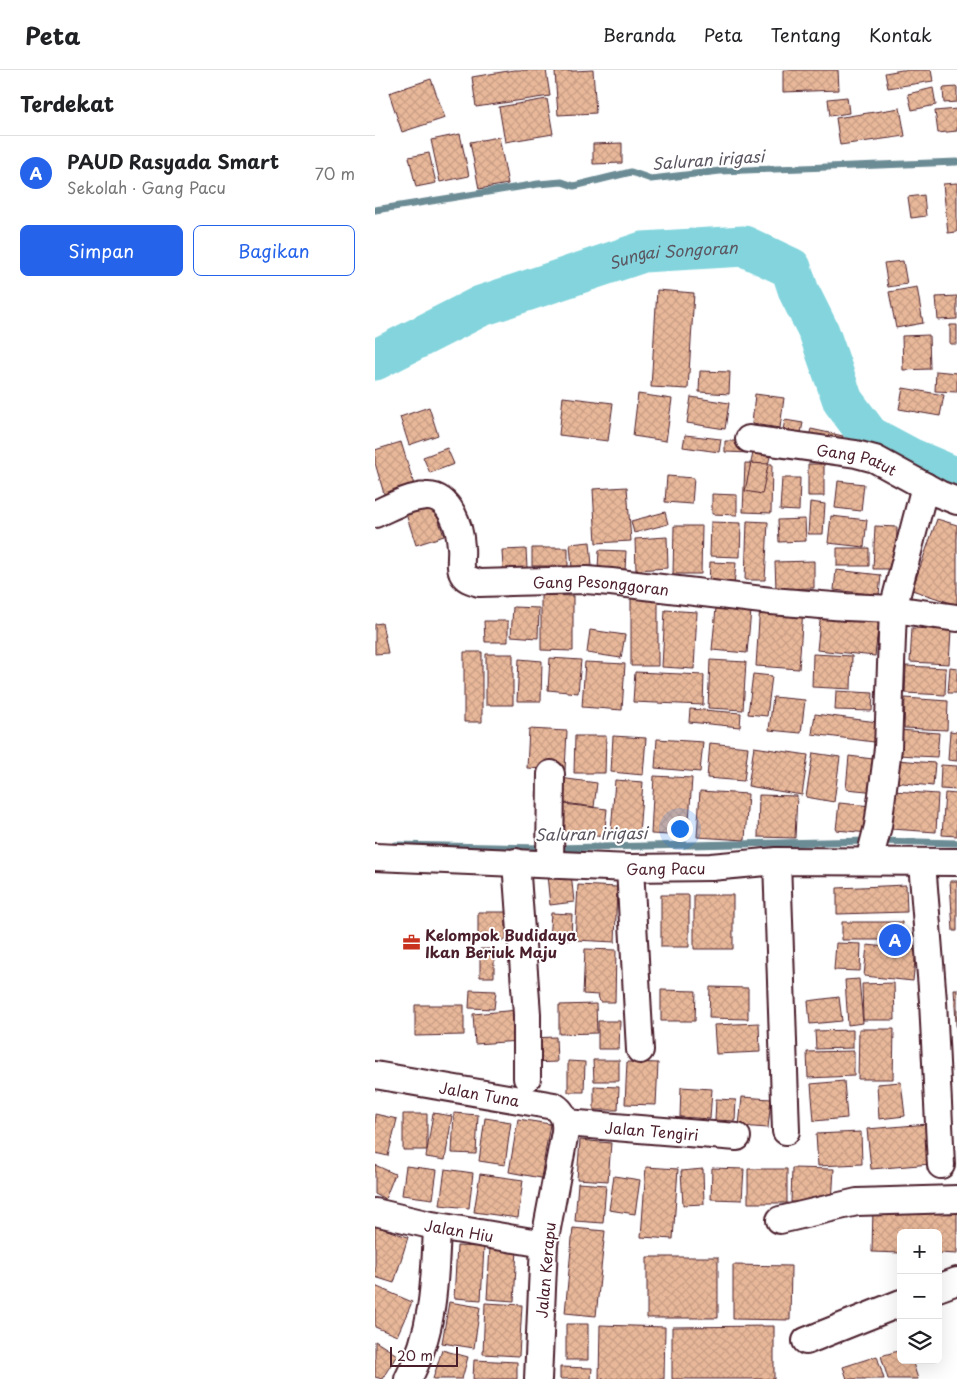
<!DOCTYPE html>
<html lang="id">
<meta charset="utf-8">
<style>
body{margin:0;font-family:"Playpen Sans",sans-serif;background:#f6f6f6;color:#202124}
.controls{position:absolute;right:15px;bottom:15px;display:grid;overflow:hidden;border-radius:8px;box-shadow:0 5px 20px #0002}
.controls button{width:45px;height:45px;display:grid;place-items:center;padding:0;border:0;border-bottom:1px solid #e0e0e0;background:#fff;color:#202124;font:25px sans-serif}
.scale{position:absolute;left:15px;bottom:12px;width:68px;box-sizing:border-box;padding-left:5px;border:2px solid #4a1f2b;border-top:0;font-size:14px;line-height:18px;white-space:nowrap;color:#4a1f2b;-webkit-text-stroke:4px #fff;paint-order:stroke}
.you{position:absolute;left:304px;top:758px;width:18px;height:18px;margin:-12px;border:4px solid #fff;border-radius:50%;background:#1a73e8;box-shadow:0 0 0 8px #1a73e833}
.badge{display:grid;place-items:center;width:32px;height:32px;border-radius:50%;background:#2563eb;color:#fff;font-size:16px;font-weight:700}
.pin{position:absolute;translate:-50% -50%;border:2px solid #fff;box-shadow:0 1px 5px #0006}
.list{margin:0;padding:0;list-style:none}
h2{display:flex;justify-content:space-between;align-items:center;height:65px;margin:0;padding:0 20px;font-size:21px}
h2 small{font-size:16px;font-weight:400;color:#757577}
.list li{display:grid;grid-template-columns:32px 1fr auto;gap:15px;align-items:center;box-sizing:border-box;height:75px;padding:0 20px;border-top:1px solid #e0e0e0}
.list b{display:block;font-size:19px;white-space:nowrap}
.list p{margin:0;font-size:16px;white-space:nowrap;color:#757577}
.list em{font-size:16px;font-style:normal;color:#757577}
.actions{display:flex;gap:10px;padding:15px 20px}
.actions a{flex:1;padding:11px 0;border:1px solid #2563eb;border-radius:8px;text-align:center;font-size:18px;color:#2563eb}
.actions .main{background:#2563eb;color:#fff}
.icon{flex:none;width:28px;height:28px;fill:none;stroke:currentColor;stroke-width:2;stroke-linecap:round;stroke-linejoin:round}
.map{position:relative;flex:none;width:582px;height:1309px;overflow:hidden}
header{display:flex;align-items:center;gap:30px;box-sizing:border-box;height:70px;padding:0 25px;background:#fff;border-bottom:1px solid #e0e0e0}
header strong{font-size:24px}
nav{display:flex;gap:28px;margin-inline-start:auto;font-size:18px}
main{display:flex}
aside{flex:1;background:#fff}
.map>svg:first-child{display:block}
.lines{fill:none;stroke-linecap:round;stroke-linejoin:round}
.stream{stroke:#6c8c95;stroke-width:7}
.river{stroke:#83d4dc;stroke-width:41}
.building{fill:url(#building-cross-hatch);stroke:#4a1f2b}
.minor-casing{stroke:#4a1f2b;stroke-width:30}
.minor{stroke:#fff;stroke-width:26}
.labels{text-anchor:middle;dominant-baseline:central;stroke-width:4;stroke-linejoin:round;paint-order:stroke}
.street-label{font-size:15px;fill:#4a1f2b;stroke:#fff}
.poi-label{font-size:15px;font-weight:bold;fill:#4a1f2b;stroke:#fff;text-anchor:start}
.water-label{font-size:16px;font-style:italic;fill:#5b5560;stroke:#fff}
</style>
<header>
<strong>Peta</strong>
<nav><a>Beranda</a><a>Peta</a><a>Tentang</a><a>Kontak</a></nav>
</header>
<main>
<aside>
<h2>Terdekat<small></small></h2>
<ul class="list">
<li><span class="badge">A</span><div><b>PAUD Rasyada Smart</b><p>Sekolah · Gang Pacu</p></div><em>70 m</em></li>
</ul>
<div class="actions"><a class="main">Simpan</a><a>Bagikan</a></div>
</aside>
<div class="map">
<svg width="582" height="1309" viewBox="0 0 582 1309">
<defs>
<pattern id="building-cross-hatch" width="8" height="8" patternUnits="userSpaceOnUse" patternTransform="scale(1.25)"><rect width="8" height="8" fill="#e9b89a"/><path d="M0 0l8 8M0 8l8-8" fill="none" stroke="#c99e85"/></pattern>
</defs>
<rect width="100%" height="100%" fill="#fff"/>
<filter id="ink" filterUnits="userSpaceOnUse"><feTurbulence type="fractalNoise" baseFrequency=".02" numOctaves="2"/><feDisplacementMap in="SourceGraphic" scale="10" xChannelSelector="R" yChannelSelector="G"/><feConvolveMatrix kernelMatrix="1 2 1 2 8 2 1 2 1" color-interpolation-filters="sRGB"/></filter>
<g filter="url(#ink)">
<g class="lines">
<!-- stream -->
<path class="stream" d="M0,140L163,114L187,112L199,116L256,102L276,109L345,101L582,92
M505,771L582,773
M20,775L169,778
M180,778L494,771"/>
<!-- river -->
<path class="river" id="s1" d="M0,290L106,236L268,182L369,176L416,198L424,222L444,262L468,331L494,366L537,389L582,408"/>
</g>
<!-- building -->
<path class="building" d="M139,0H171L175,26L101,37L97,7Z
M218,0L221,43L183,45L180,2Z
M408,0H463L464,20L408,22Z
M527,0H556L558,11L513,18L510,3Z
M56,9L70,48L27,62L14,23Z
M582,17V32L569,33L568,18Z
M558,18L561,35L537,40L533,24Z
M472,27L474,43L455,46L453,29Z
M172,29L178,64L130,72L124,37Z
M525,38L530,66L465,75L461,48Z
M582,39V61L563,63L560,41Z
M85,64L94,106L65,112L56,70Z
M124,67L133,114L104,119L95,72Z
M247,73V93L218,94V74Z
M54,83L61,113L41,117L34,87Z
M582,113V162L573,163L568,114Z
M549,125L551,146L536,148L533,127Z
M528,191L532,214L513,217L509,193Z
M542,217L548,253L521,258L514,222Z
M282,220L319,223L313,319L276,317Z
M582,226V249L563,250L561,227Z
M575,255H582V274H575Z
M554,265L555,299L528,300L527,266Z
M325,301L355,302L354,324L324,322Z
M561,301L582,303V322L560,321Z
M528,318L569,325L565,346L524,339Z
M263,324L297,329L291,371L258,366Z
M380,324L409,328L405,358L377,354Z
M188,327L238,333L233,371L184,365Z
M316,327L354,333L350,359L312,353Z
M54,337L63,365L34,375L25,347Z
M410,350L428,353L424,372L406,369Z
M436,359L468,366L465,380L432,373Z
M310,365L346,369L344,382L308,377Z
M350,371H376V383L350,382Z
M26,372L40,418L10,427L0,393V380Z
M72,378L79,394L55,403L48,387Z
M378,383L395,386L387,424L370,421Z
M370,393L397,394L396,443L368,442Z
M433,394H449V426H433Z
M292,406L319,408L317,434L290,432Z
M407,408H425L424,441L405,440Z
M463,411L489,414L486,441L460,438Z
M252,417L256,471L221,473L218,419Z
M337,424L362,425V445L337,444Z
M435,432L450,434L448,464H433Z
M59,436L69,466L41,475L31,444Z
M290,442L293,454L259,463L256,451Z
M456,446L492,450L489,477L453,473Z
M430,449L431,471L404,472L403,450Z
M562,449L582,455V535L537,520Z
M372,451L393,452L390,510H370Z
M336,452L366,453L365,487L335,486Z
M299,456H327L326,504H298Z
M500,456L522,457L521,499H498Z
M292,467L293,498L261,500L260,469Z
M215,472L217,496L197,498L195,474Z
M157,478H193V496H157Z
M462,478H494V496H462Z
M151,479L152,498L128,499L127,480Z
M224,480L251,481L250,501L223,499Z
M439,491V518L401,519L400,492Z
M335,492L361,493L359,516L334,515Z
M461,500L506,505L504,525L459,520Z
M166,525L198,526V581L166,580Z
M256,526H283V596H256Z
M385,535L428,538L424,599L381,596Z
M138,537L164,538L163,568L136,566Z
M341,538L376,541L372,583L337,580Z
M290,540L322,542L319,599L287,597Z
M446,542L504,549L500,586L442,580Z
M109,551H133V572H110Z
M7,553L13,583L0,584V554Z
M537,558L576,560L574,594L535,592Z
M215,560L250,565L246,588L212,583Z
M89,582H107V652H89Z
M111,584H138V635H111Z
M438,584L477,586L476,619L437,617Z
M175,588L206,590L203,623L173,620Z
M144,589L167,591L166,631H142Z
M335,590L371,592L368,640L333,638Z
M210,592L250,594L247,640L207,637Z
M531,596L571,598L570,625L530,623Z
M575,597L582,598V623H573Z
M260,602L329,605L328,635L258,632Z
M378,604L397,606L392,646L373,644Z
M461,621L498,623L497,641L460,640Z
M398,627L430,630L426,663L394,660Z
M530,628L573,631L572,660L529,658Z
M315,639L366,643L365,657L314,652Z
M440,644L502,652L499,672L437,664Z
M154,659L192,661L190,700L152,698Z
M524,660L564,663L562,687L522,685Z
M575,661L582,662V691L573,690Z
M200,666H231L230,703H199Z
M238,666L271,668L268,705L236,702Z
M282,669L328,672L325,702L280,698Z
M335,673L373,677L369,711L332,708Z
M379,677L433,685L427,725L373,716Z
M438,683L465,687L459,732L431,727Z
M474,686L506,690L502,722L471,719Z
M521,690L560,693L558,716L518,712Z
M566,695L582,696V720L565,719Z
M279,706L317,708L313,766L276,764Z
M185,708L222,713L219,737L182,732Z
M240,710L268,712L264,764L236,762Z
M325,721L373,724L370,770L322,767Z
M518,721L563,724L561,762L516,759Z
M570,723L582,724V766L567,765Z
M384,725L422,726L420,768L383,767Z
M180,733L232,739L229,767L177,760Z
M464,733L497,736L494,763L461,760Z
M196,803L199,832L175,835L172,805Z
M575,811H582V861H578Z
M203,815L242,817L240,872L200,870Z
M531,815L532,842L462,844V818Z
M286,825H314V877H286Z
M319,825H358V879H319Z
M103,842H131V870L103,871Z
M176,843L197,844L196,870L174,869Z
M467,852H527V870H467Z
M461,873L486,874L485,901L459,900Z
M492,875L541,880L538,911L489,906Z
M105,879H119V907H105Z
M210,879L241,880L240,932H225L223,925L208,924Z
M484,909L488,953L473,955L470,910Z
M519,913L520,950H488L487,914Z
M335,917L373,918V949L334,948Z
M579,919H582V969Z
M95,920L121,921L119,939L94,938Z
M286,920L321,921L320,951H286Z
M464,927L467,951L435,954L433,931Z
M221,934L222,963L184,964V935Z
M40,935H89V965L40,966Z
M143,940L145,971L100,974L98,944Z
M223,951H245L244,979H223Z
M384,953L385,982L341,984L339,955Z
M484,959H519L518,1009H483Z
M478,960V978L441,979L440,961Z
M181,967L182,992L155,993L154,968Z
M479,981V1006L433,1008L432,982Z
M218,990H244V1011H219Z
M193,991L210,992L209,1022H193Z
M252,992L283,993L281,1035L250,1034Z
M469,1011L472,1048L439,1051L436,1014Z
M526,1012L530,1046L504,1049L502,1014Z
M219,1016L244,1017L243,1040H219Z
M306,1017L337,1019L335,1049L305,1047Z
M367,1027L396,1029L393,1058L364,1056Z
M341,1029L361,1030L360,1051L340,1050Z
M58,1043L77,1046L70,1090L51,1087Z
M79,1043L103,1045L101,1084L77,1083Z
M0,1044L22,1049L13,1086L0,1083Z
M28,1044H52V1080H28Z
M110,1048L136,1052L130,1095L104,1091Z
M143,1049L175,1054L166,1108L134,1102Z
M553,1054L556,1094L496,1099L492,1059Z
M486,1062L487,1094L443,1096L441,1064Z
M205,1070L236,1073L233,1111L202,1109Z
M0,1095L20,1104L10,1129L0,1124Z
M31,1096L62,1100L58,1129L27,1125Z
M271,1097L303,1099L298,1169L266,1167Z
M337,1098L369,1099L367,1130L336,1129Z
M417,1098L459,1099L457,1133L416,1132Z
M70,1099L98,1103L94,1138L65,1135Z
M328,1099L329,1134L308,1135L306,1101Z
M373,1099H412V1133H373Z
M105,1104L148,1110L143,1148L99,1142Z
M239,1106L265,1110L260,1144L234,1140Z
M203,1113L231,1115L228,1153L200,1151Z
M498,1136L582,1138V1184L563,1183V1163H526V1183L497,1182Z
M0,1156L33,1167L19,1213L0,1207Z
M198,1158L230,1161L221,1246L190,1243Z
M82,1176L109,1177L106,1230L79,1228Z
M115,1177L142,1179L139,1231L112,1229Z
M272,1187H343V1248H272Z
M358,1195L416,1196L415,1250L358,1249Z
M0,1216L37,1232L22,1266L0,1257Z
M74,1232L105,1237L99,1278L67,1273Z
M110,1233L147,1235L144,1286L108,1284Z
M191,1254H213V1290H191Z
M225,1255L290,1257L289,1309H224Z
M399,1256V1309H297V1257Z
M0,1271L22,1285L7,1309L0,1307Z
M67,1280L93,1287L87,1309H58Z
M526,1280V1290H537L543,1309H513L506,1286Z
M502,1286L509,1309H472L468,1297Z
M99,1290L142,1292V1309H98Z
M185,1297L217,1298L216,1309H185Z"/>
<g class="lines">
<defs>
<g id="minor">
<path id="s2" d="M374,369L481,384L500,389L564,424L582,431"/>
<path id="s3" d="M0,444C16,437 33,427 51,426C75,424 85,458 86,477C87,485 84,497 88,504C91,510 99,511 104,513L211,510L236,512L396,531L471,537L518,539L582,548"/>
<path id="s4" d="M0,787L255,798L336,797L402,791L582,792"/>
<path d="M402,791L411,1061"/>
<path d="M494,791L503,756L513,678L518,539L550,416"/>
<path d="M141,792L152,944V1008"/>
<path d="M547,793L558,931L566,1095"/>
<path d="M175,794L176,704"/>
<path d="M255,798L265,980"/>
<path id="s5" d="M0,1005L179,1036C189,1042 191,1051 190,1062L169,1174L163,1309"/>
<path id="s6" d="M191,1053L362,1067"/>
<path id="s7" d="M0,1142L51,1154L169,1174"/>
<path d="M405,1150L482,1132L582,1129"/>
<path d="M563,1218L582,1211"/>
<path d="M431,1271L526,1233"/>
<path d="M33,1309C59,1262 60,1209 62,1156"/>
</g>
</defs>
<!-- minor casing -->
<use href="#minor" class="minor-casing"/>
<!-- minor -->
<use href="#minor" class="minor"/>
</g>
</g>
<!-- icons -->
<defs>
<symbol id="office-bare" viewBox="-9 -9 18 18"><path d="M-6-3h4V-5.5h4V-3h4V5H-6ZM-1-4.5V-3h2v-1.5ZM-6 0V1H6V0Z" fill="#c8321e" stroke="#fff" stroke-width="2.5" paint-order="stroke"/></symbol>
</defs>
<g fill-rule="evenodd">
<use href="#office-bare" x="24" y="860" width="25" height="25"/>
</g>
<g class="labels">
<!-- street labels -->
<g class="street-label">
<text stroke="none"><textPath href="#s2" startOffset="110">Gang Patut</textPath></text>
<text stroke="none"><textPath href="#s3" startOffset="291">Gang Pesonggoran</textPath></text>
<text stroke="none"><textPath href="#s4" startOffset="291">Gang Pacu</textPath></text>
<text stroke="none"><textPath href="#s5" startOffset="106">Jalan Tuna</textPath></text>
<text stroke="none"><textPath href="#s6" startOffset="86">Jalan Tengiri</textPath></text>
<text stroke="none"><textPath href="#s7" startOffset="86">Jalan Hiu</textPath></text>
<text transform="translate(170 1200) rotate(-85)">Jalan Kerapu</text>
</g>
<!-- poi labels -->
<g class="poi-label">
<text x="50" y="864">Kelompok Budidaya<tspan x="50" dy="17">Ikan Beriuk Maju</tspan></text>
</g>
<!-- water labels -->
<g class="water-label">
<text transform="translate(333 89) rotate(-4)">Saluran irigasi</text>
<text stroke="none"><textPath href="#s1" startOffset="319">Sungai Songoran</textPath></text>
<text transform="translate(216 763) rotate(-1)">Saluran irigasi</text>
</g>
</g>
</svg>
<div class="controls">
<button>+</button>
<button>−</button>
<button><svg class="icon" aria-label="layers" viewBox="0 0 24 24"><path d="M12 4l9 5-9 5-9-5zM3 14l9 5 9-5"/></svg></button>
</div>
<div class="scale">20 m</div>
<div class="you"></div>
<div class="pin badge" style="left:520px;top:870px">A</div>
</div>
</main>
